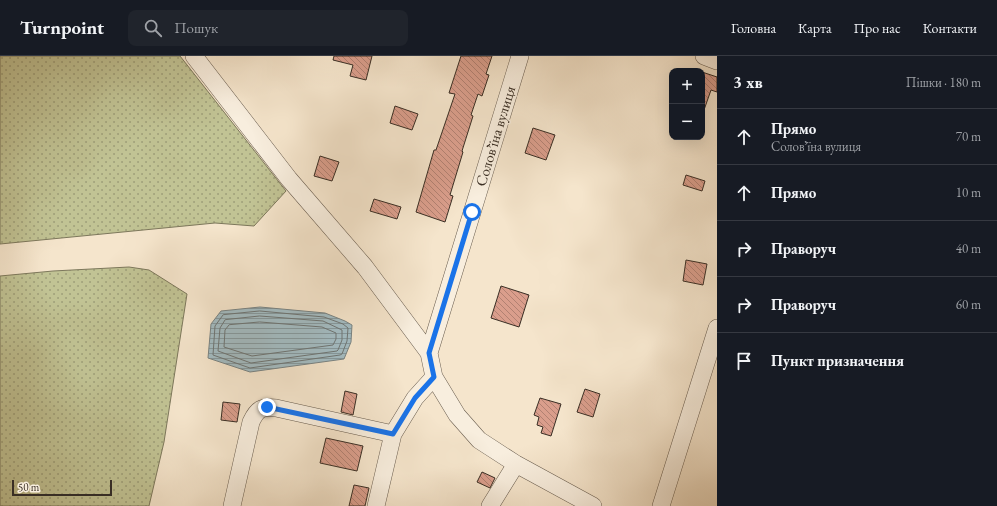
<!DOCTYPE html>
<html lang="uk">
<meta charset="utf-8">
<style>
body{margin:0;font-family:"EB Garamond",serif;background:#20242c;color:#f1f3f6}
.controls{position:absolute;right:12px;top:12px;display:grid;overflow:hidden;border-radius:8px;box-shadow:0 4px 16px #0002}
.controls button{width:36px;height:36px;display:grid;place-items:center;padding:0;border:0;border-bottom:1px solid #363941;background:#171b24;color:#f1f3f6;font:20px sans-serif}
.scale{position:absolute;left:12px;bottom:10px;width:100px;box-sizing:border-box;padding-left:4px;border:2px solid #392e24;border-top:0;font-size:11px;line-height:14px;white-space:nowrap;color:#392e24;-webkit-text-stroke:3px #f8eede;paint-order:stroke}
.stop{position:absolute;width:12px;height:12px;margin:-9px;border:3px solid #1a73e8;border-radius:50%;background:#fff}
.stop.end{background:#1a73e8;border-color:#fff;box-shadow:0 1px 4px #0008}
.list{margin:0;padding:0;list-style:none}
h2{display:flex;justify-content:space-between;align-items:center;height:52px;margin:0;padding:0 16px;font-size:17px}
h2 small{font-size:13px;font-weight:400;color:#9ea1a6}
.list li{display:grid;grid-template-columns:26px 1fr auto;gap:12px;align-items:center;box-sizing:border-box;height:56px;padding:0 16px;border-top:1px solid #363941}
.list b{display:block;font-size:15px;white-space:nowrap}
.list p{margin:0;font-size:13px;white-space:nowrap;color:#9ea1a6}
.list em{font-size:13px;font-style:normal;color:#9ea1a6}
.icon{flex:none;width:22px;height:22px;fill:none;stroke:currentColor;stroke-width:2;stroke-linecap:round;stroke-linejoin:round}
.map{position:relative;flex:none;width:717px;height:450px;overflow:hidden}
header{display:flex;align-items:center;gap:24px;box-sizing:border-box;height:56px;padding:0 20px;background:#171b24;border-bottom:1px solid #363941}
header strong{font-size:19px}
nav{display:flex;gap:22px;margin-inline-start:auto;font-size:14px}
.search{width:280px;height:36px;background:#20242c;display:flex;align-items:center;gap:10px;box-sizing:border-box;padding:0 14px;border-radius:8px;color:#9ea1a6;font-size:15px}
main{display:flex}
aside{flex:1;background:#171b24}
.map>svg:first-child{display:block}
.garden{fill:url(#garden-dots);stroke:#7d785c}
.water{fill:url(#water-rules);stroke:#798383}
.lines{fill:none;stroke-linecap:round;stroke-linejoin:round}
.shore{stroke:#6e7574;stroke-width:1}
.building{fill:url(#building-back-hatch);stroke:#392e24}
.minor-casing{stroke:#685c4e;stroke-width:18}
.minor{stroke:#f8eede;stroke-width:17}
.route{stroke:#1a73e8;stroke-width:5}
.labels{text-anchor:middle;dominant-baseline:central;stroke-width:3;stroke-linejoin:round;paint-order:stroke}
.street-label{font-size:15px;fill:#392e24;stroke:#f8eede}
</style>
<header>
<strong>Turnpoint</strong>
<div class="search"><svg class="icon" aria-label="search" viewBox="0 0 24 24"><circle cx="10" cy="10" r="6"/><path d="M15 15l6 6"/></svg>Пошук</div>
<nav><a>Головна</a><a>Карта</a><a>Про нас</a><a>Контакти</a></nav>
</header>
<main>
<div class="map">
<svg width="717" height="450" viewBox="0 0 717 450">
<defs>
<pattern id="garden-dots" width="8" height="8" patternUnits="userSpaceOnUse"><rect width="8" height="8" fill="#c1c394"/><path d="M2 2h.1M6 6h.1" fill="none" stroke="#9e9f79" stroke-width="1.8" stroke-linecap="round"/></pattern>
<pattern id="water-rules" width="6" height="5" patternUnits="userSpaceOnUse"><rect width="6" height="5" fill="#a3bcc3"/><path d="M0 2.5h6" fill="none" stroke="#86999e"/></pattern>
<pattern id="building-back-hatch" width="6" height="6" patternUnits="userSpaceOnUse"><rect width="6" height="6" fill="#da9e8c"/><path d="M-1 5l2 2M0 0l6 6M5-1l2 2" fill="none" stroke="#b28172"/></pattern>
</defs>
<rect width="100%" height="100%" fill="#f5e5cc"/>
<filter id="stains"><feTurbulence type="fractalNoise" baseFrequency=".005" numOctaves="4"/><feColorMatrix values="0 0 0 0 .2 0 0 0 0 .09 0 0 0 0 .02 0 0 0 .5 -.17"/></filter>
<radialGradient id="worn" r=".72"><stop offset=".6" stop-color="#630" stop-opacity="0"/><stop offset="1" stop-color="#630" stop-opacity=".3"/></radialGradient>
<!-- garden -->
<path class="garden" d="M0,0H180L286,135L254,170L215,167L0,188Z
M129,211L149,214L187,238L164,386L149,450H0V220L53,215Z"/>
<!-- water -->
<path class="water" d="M260,251L325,257L345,265L352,269L351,286L344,303L250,316L208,302L211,268L221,255Z"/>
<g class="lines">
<!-- shore -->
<path class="shore" d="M260,255L324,261L343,268L348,272L347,285L342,298L340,299L250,312L213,299L215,270L223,259Z
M260,260L323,265L342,274V284L338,294L337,295L251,307L218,295L220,272L225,264Z
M260,266L322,271L336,277V283L333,289L252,300L224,291L225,274L229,269Z"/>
</g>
<!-- building -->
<path class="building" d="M334,0H372L366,24L350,20L353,9L333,4Z
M461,0H492L486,18L489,19L482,40L478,38L471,59L473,60L462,95L463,96L450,139L453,140L445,166L416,156L434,94H436L455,38L449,37Z
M702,16L717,21V36L711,34L704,54L702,53Z
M395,50L418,58L412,74L390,67Z
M533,72L555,79L546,104L525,97Z
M320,100L339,106L332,125L314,120Z
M686,119L705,125L702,135L683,129Z
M374,143L401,151L397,163L370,155Z
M686,204L707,208L703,229L683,225Z
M501,230L529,239L519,271L491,262Z
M585,333L600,338L593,361L577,356Z
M345,335L357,338L353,359L341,356Z
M540,342L561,348L551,380L541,377L543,371L537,369L539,361L534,359Z
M223,346L240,348L237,366L221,364Z
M326,382L363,390L357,415L320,407Z
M482,416L495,422L490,432L477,426Z
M354,429L369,432L365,450H349Z"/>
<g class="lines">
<defs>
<path id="minor" d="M194,0L289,123L365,211L429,297L434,321L457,359L479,384L516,408L593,450
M704,0L717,5
M429,297L520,0
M232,450L251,366C257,353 262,350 276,352L393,378
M376,450L393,378L415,342L434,321
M490,450L516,408
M661,450L717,272"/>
</defs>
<!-- minor casing -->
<use href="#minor" class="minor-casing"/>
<!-- minor -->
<use href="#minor" class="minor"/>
</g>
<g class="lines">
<!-- route -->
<path class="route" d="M267,351L393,378L415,342L434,321L429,297L472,156"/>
</g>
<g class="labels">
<!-- street labels -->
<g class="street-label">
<text transform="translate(495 80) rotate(-73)">Соловʼїна вулиця</text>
</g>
</g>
<rect width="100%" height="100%" filter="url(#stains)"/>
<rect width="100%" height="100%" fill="url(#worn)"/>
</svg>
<div class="controls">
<button>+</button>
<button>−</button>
</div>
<div class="scale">50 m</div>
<div class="stop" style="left:472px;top:156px"></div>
<div class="stop end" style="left:267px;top:351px"></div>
</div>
<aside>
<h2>3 хв<small>Пішки · 180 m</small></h2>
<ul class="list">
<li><svg class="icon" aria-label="ahead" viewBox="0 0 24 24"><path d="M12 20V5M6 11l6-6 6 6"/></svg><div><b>Прямо</b><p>Соловʼїна вулиця</p></div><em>70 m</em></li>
<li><svg class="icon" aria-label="ahead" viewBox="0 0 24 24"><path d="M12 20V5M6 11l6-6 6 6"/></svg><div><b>Прямо</b></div><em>10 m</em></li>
<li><svg class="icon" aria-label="right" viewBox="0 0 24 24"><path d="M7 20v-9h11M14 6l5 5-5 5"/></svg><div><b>Праворуч</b></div><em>40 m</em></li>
<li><svg class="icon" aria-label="right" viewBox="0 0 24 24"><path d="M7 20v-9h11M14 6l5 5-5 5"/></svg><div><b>Праворуч</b></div><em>60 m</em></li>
<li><svg class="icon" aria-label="arrive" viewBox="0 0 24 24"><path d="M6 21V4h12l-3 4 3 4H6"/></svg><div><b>Пункт призначення</b></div></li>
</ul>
</aside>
</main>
